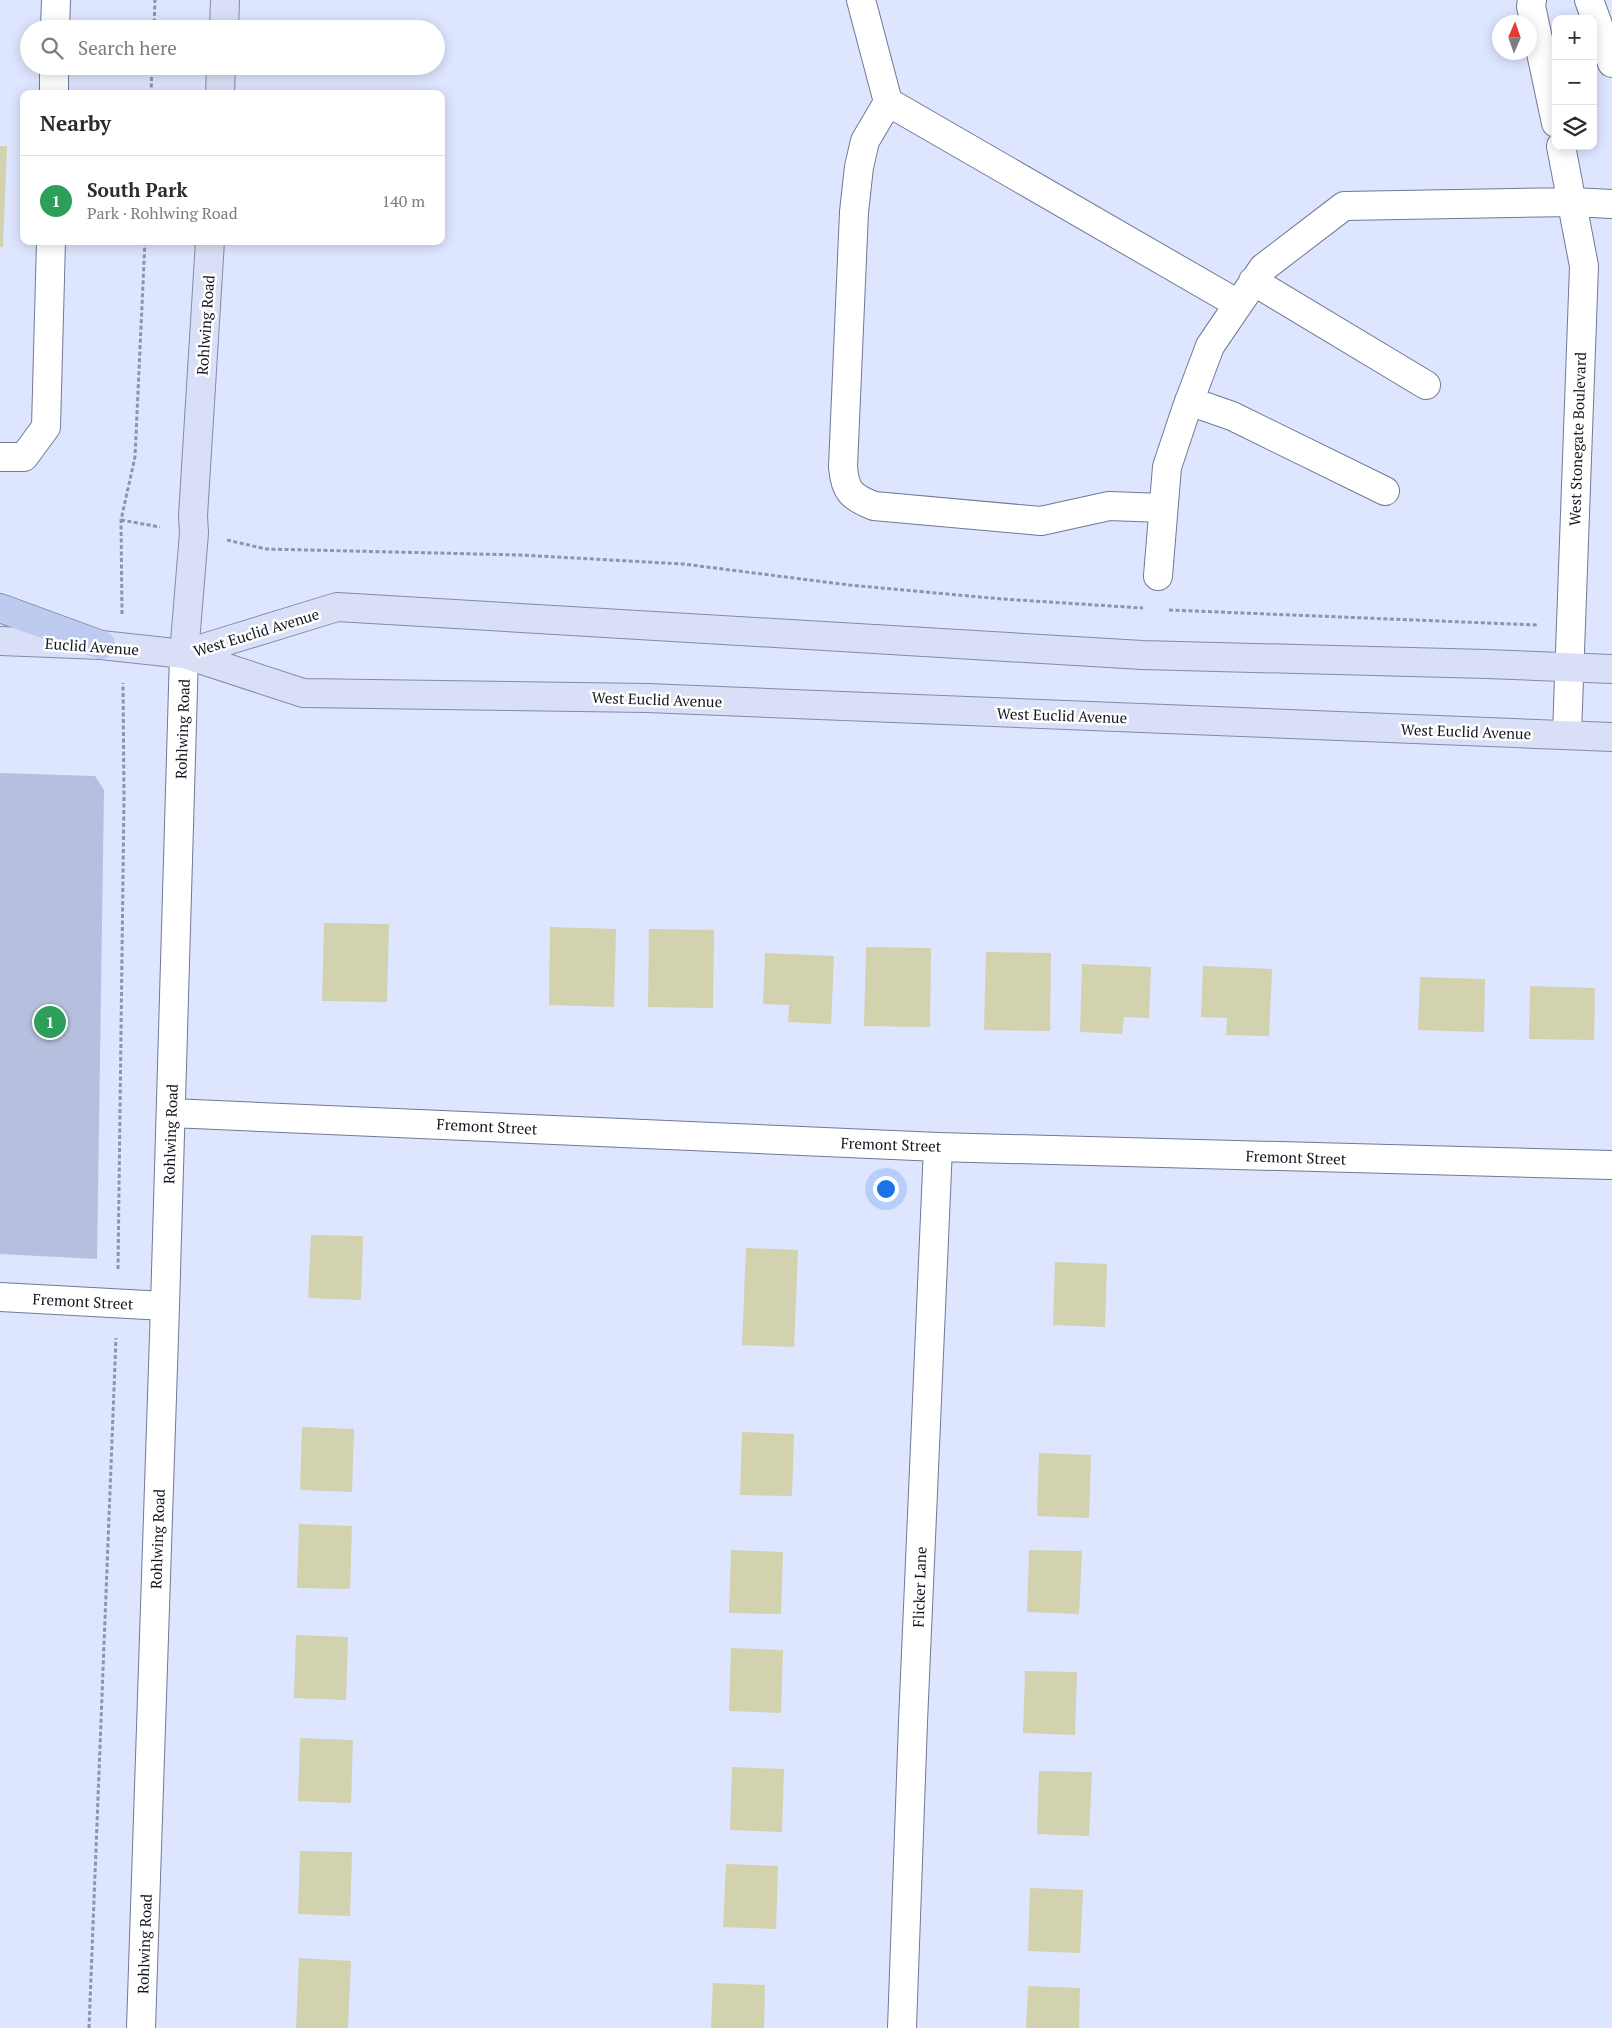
<!DOCTYPE html>
<meta charset="utf-8">
<style>
body{margin:0;font-family:"PT Serif",serif;background:#f7f7f7;color:#2b2b33}
.controls{position:absolute;right:15px;top:15px;display:grid;overflow:hidden;border-radius:10px;box-shadow:0 2px 12px #0003}
.controls button{width:45px;height:45px;display:grid;place-items:center;padding:0;border:0;border-bottom:1px solid #e1e1e2;background:#fff;color:#2b2b33;font:25px sans-serif}
.compass{position:absolute;left:1492px;top:15px;width:45px;height:45px;border-radius:50%;background:#fff;box-shadow:0 2px 12px #0003;rotate:2deg}
.you{position:absolute;left:885px;top:1188px;width:18px;height:18px;margin:-12px;border:4px solid #fff;border-radius:50%;background:#1a73e8;box-shadow:0 0 0 8px #1a73e833}
.badge{display:grid;place-items:center;width:32px;height:32px;border-radius:50%;background:#2563eb;color:#fff;font-size:16px;font-weight:700}
.pin{position:absolute;translate:-50% -50%;border:2px solid #fff;box-shadow:0 1px 5px #0006}
.list{margin:0;padding:0;list-style:none}
h2{display:flex;justify-content:space-between;align-items:center;height:65px;margin:0;padding:0 20px;font-size:21px}
h2 small{font-size:16px;font-weight:400;color:#7c7c81}
.list li{display:grid;grid-template-columns:32px 1fr auto;gap:15px;align-items:center;box-sizing:border-box;height:90px;padding:0 20px;border-top:1px solid #e1e1e2}
.list b{display:block;font-size:19px;white-space:nowrap}
.list p{margin:0;font-size:16px;white-space:nowrap;color:#7c7c81}
.list em{font-size:16px;font-style:normal;color:#7c7c81}
.icon{flex:none;width:28px;height:28px;fill:none;stroke:currentColor;stroke-width:2;stroke-linecap:round;stroke-linejoin:round}
.map{position:relative;flex:none;width:1612px;height:2028px;overflow:hidden}
.search{position:absolute;background:#fff;box-shadow:0 2px 12px #0003;left:20px;top:20px;width:425px;height:55px;display:flex;align-items:center;gap:12px;box-sizing:border-box;padding:0 18px;border-radius:28px;color:#7c7c81;font-size:19px}
.panel{position:absolute;background:#fff;box-shadow:0 2px 12px #0003;left:20px;top:90px;width:425px;height:155px;border-radius:10px}
.map>svg:first-child{display:block}
.green{fill:#b6bfde}
.building{fill:#d2d2af}
.lines{fill:none;stroke-linecap:round;stroke-linejoin:round}
.minor-casing{stroke:#717994;stroke-width:30}
.major-casing{stroke:#828ba7;stroke-width:30}
.highway-casing{stroke:#828ba7;stroke-width:30}
.path{stroke:#8f94a8;stroke-width:3;stroke-dasharray:4 2.5;stroke-linecap:butt}
.minor{stroke:#fff;stroke-width:28}
.major{stroke:#d9dff6;stroke-width:28}
.highway{stroke:#bfcaf0;stroke-width:28}
.labels{text-anchor:middle;dominant-baseline:central;stroke-width:5;stroke-linejoin:round;paint-order:stroke}
.street-label{font-size:15px;fill:#12151f;stroke:#fff}
</style>
<div class="map">
<svg width="1612" height="2028" viewBox="0 0 1612 2028">
<rect width="100%" height="100%" fill="#dee5fe"/>
<!-- green -->
<path class="green" d="M0,773L95,776L104,790L97,1259L0,1254Z"/>
<!-- building -->
<path class="building" d="M0,146H7L3,247H0Z
M324,923L389,924L387,1002L322,1001Z
M550,927L616,929L614,1007L549,1005Z
M649,929L714,930L713,1008L648,1007Z
M866,947L931,948L930,1027L864,1026Z
M986,952L1051,953L1050,1031L984,1030Z
M765,953L834,956L831,1024L788,1022L789,1005L763,1004Z
M1082,964L1151,967L1149,1018L1124,1017L1122,1034L1080,1032Z
M1203,966L1272,969L1269,1036L1226,1035L1227,1018L1201,1017Z
M1420,977L1485,979L1484,1032L1418,1030Z
M1530,986L1595,988L1594,1040L1529,1039Z
M311,1235L363,1236L361,1300L308,1298Z
M746,1248L798,1250L794,1347L742,1345Z
M1055,1262L1107,1264L1105,1327L1053,1325Z
M302,1427L354,1429L352,1492L300,1490Z
M742,1432L794,1434L792,1496L740,1495Z
M1039,1453L1091,1455L1089,1518L1037,1516Z
M299,1524L352,1526L350,1589L297,1588Z
M731,1550L783,1552L781,1614L729,1613Z
M1029,1550L1082,1551L1079,1614L1027,1612Z
M296,1635L348,1637L346,1700L294,1698Z
M731,1648L783,1650L781,1713L729,1711Z
M1025,1671L1077,1672L1075,1735L1023,1733Z
M300,1738L353,1740L351,1803L298,1801Z
M732,1767L784,1769L782,1832L730,1830Z
M1039,1771L1092,1772L1089,1836L1037,1834Z
M300,1851L352,1852L350,1916L298,1914Z
M726,1864L778,1866L776,1929L723,1927Z
M1030,1888L1083,1890L1080,1953L1028,1951Z
M299,1958L351,1961L348,2028H296Z
M713,1983L765,1985L764,2028H711Z
M1028,1986L1080,1988L1079,2028H1026Z"/>
<g class="lines">
<defs>
<path id="minor" d="M861,0L888,102L1238,304
M1532,0L1531,6L1556,123
M1589,0L1612,63
M55,29L56,0
M54,94V66
M888,102L865,141L859,167L854,212L843,467C845,491 851,497 874,506L1041,521L1109,506L1163,508
M1561,146L1584,266L1567,734
M1253,281L1426,385
M1189,401L1232,416L1385,491
M0,457H24L46,427L51,241
M1158,576L1167,467L1186,410L1210,346L1263,268L1344,206L1573,202L1612,204
M171,1113L938,1147L1612,1165
M0,1297L165,1306
M141,2028L165,1306L184,654
M902,2028L913,1722L938,1147"/>
<path id="major" d="M224,29L225,0
M220,94L221,66
M0,641L101,645L184,654L303,693L647,698L1612,737
M184,654L337,607L1142,655L1486,664L1612,669
M184,654L194,533L193,516L210,241"/>
<path id="highway" d="M0,608L101,645"/>
</defs>
<!-- minor casing -->
<use href="#minor" class="minor-casing"/>
<!-- major casing -->
<use href="#major" class="major-casing"/>
<!-- highway casing -->
<use href="#highway" class="highway-casing"/>
<!-- path -->
<path class="path" d="M154,29L155,0
M151,94L152,66
M121,520L160,527
M227,540L266,549L520,555L683,564L849,585L1002,599L1143,608
M1169,610L1537,625
M122,614L121,520L135,457L145,241
M118,1269L124,798L123,683
M89,2028L116,1338"/>
<!-- minor -->
<use href="#minor" class="minor"/>
<!-- major -->
<use href="#major" class="major"/>
<!-- highway -->
<use href="#highway" class="highway"/>
</g>
<g class="labels">
<!-- street labels -->
<g class="street-label">
<text transform="translate(205 325) rotate(-86)">Rohlwing Road</text>
<text transform="translate(1577 439) rotate(-88)">West Stonegate Boulevard</text>
<text transform="translate(256 632) rotate(-17)">West Euclid Avenue</text>
<text transform="translate(92 646) rotate(4)">Euclid Avenue</text>
<text transform="translate(657 699) rotate(2)">West Euclid Avenue</text>
<text transform="translate(1062 715) rotate(2)">West Euclid Avenue</text>
<text transform="translate(182 729) rotate(-88)">Rohlwing Road</text>
<text transform="translate(1466 731) rotate(2)">West Euclid Avenue</text>
<text transform="translate(487 1126) rotate(3)">Fremont Street</text>
<text transform="translate(170 1134) rotate(-88)">Rohlwing Road</text>
<text transform="translate(891 1144) rotate(2)">Fremont Street</text>
<text transform="translate(1296 1157) rotate(2)">Fremont Street</text>
<text transform="translate(83 1301) rotate(3)">Fremont Street</text>
<text transform="translate(157 1539) rotate(-88)">Rohlwing Road</text>
<text transform="translate(919 1587) rotate(-88)">Flicker Lane</text>
<text transform="translate(144 1944) rotate(-88)">Rohlwing Road</text>
</g>
</g>
</svg>
<div class="controls">
<button>+</button>
<button>−</button>
<button><svg class="icon" aria-label="layers" viewBox="0 0 24 24"><path d="M12 4l9 5-9 5-9-5zM3 14l9 5 9-5"/></svg></button>
</div>
<svg class="compass" viewBox="-18 -18 36 36"><path d="M0-13l5 13h-10z" fill="#e53935"/><path d="M0 13l5-13h-10z" fill="#7c7c81"/></svg>
<div class="you"></div>
<div class="pin badge" style="left:50px;top:1022px;background:#2e9e5b">1</div>
<div class="search"><svg class="icon" aria-label="search" viewBox="0 0 24 24"><circle cx="10" cy="10" r="6"/><path d="M15 15l6 6"/></svg>Search here</div>
<section class="panel">
<h2>Nearby<small></small></h2>
<ul class="list">
<li><span class="badge" style="background:#2e9e5b">1</span><div><b>South Park</b><p>Park · Rohlwing Road</p></div><em>140 m</em></li>
</ul>
</section>
</div>
